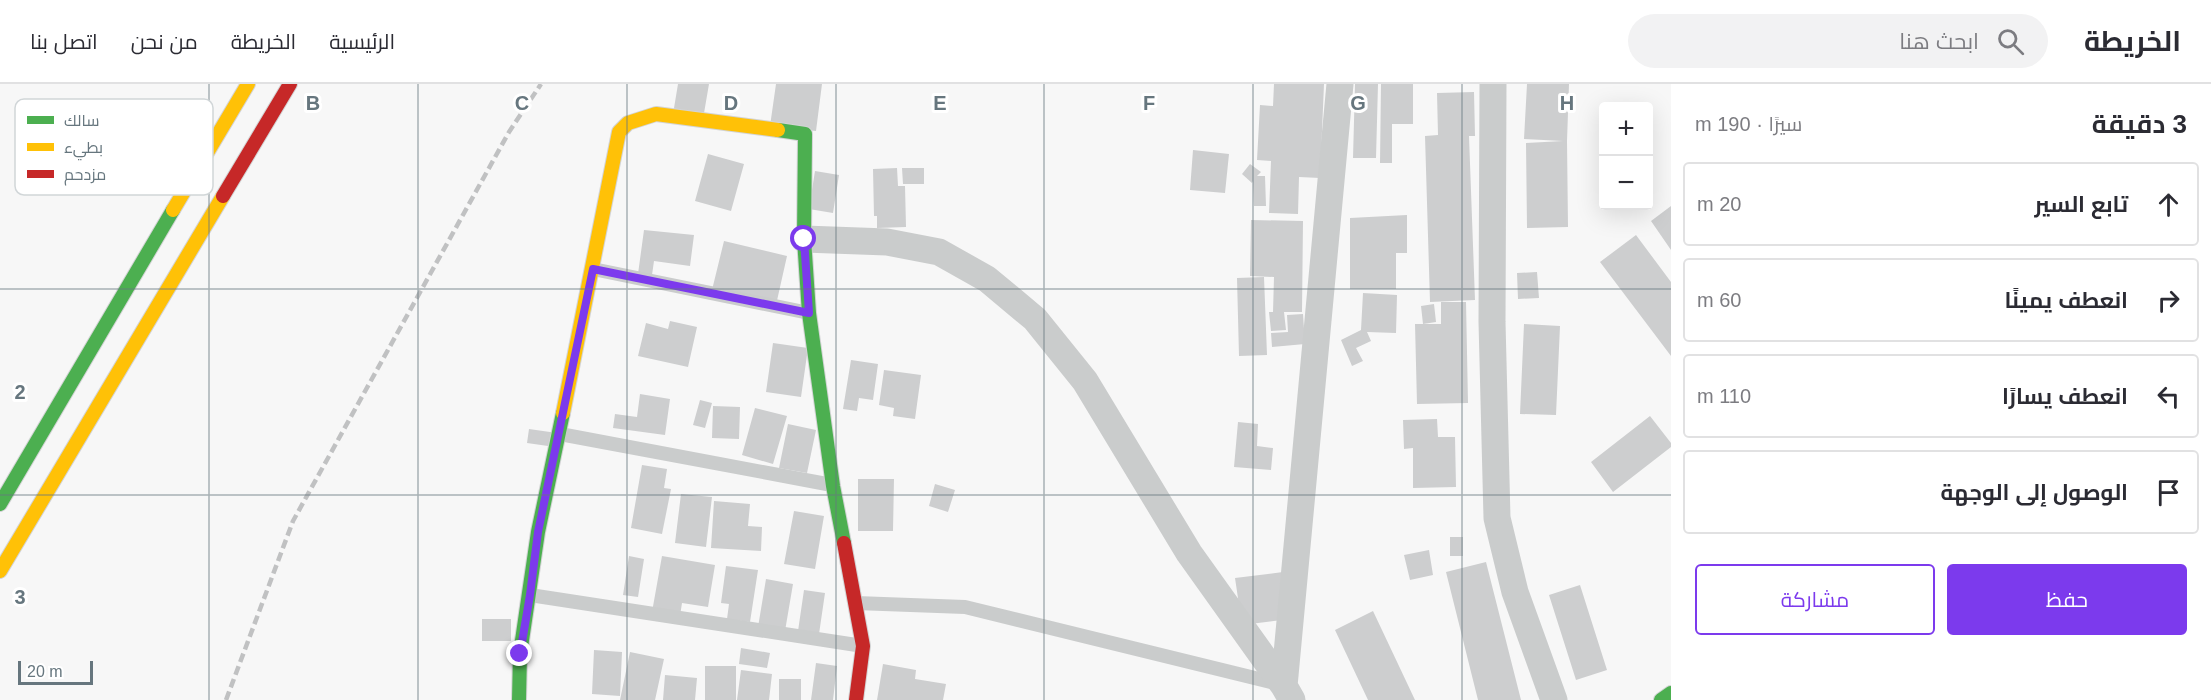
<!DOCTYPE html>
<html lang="ar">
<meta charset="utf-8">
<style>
body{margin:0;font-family:Helvetica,Cairo,sans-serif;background:#f2f2f3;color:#2b2b33;direction:rtl}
.controls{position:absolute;right:18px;top:18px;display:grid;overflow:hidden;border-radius:6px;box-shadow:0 6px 24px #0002}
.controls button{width:54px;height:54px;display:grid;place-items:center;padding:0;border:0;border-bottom:2px solid #e1e1e2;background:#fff;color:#2b2b33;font:30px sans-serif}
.scale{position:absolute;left:18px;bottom:15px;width:75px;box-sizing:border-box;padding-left:6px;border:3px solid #66767e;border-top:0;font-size:16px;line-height:21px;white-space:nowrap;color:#66767e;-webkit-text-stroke:4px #fff;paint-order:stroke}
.stop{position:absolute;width:18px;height:18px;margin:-14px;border:4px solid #7c3aed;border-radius:50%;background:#fff}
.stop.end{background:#7c3aed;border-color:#fff;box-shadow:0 2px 6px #0008}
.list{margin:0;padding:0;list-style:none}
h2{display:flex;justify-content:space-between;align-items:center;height:78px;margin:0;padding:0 24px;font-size:26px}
h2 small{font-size:20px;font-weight:400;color:#7c7c81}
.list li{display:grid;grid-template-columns:39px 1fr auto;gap:18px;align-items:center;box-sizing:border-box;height:84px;margin:0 12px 12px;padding:0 12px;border:2px solid #e1e1e2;border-radius:6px}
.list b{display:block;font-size:22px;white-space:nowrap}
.list em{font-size:20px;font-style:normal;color:#7c7c81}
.actions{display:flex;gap:12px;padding:18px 24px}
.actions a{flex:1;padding:14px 0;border:2px solid #7c3aed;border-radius:6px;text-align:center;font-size:21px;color:#7c3aed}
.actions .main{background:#7c3aed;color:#fff}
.icon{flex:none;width:33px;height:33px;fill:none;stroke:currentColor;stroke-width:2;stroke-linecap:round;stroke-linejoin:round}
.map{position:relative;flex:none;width:1671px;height:616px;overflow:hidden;direction:ltr}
header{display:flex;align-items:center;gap:36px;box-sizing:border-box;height:84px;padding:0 30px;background:#fff;border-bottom:2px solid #e1e1e2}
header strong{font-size:28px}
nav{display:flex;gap:33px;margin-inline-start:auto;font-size:21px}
.search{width:420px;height:54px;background:#f2f2f3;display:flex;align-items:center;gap:15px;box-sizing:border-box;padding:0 21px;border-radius:33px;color:#7c7c81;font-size:22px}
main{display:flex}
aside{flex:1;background:#fff}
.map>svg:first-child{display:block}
.building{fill:#cdcecf}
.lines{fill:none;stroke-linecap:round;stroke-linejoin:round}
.fast-casing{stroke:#d3d4d5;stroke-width:16}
.slow-casing{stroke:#d3d4d5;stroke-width:16}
.jam-casing{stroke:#d3d4d5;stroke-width:16}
.lane{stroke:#cacccc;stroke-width:14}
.street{stroke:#cacccc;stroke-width:27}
.fast{stroke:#4caf50;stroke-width:14}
.slow{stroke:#ffc107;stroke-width:14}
.jam{stroke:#c62828;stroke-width:14}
.rail{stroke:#c0c1c2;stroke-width:4.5;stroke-dasharray:9 4.5;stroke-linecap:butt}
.route{stroke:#7c3aed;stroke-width:8}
.grid{fill:none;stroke:#66767e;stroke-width:1.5;stroke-opacity:0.55}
.key{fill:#fff;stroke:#d1d6d8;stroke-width:1.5}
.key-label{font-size:16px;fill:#66767e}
.grid-label{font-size:20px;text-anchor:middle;font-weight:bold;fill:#66767e;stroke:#fff;stroke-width:6;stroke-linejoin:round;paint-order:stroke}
</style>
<header>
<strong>الخريطة</strong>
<div class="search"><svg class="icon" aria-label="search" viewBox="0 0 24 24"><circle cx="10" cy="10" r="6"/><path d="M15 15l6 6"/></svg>ابحث هنا</div>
<nav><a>الرئيسية</a><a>الخريطة</a><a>من نحن</a><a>اتصل بنا</a></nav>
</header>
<main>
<aside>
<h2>3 دقيقة<small>سيرًا · 190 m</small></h2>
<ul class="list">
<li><svg class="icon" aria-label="ahead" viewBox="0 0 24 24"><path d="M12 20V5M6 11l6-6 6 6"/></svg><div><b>تابع السير</b></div><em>20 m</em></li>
<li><svg class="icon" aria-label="right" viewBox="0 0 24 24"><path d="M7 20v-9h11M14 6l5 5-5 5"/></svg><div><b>انعطف يمينًا</b></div><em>60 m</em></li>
<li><svg class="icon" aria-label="left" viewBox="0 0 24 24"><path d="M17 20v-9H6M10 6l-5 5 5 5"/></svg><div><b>انعطف يسارًا</b></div><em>110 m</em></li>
<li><svg class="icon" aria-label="arrive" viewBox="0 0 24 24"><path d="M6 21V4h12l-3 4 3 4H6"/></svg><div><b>الوصول إلى الوجهة</b></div></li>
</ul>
<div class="actions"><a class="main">حفظ</a><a>مشاركة</a></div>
</aside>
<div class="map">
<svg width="1671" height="616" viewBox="0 0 1671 616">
<rect width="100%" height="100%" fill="#f7f7f7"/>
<!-- building -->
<path class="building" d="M678,0H709L703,35L673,30Z
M776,0H822L816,47L770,42Z
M1274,0H1324L1320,94L1299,93L1298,130L1269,129L1271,77L1257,76L1260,21L1273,22Z
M1355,0H1378L1376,74H1353Z
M1381,0H1413V40H1392V79H1380Z
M1527,0H1569L1567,57L1568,143L1527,144L1526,59L1563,57L1524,55Z
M1474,8L1475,52H1469L1475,216L1430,218L1425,52L1438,51L1437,9Z
M1193,66L1229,70L1225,109L1190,106Z
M708,70L744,80L731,127L695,117Z
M1250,80L1261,88L1257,92H1265L1266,122H1254L1253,97L1252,99L1242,90Z
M897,84L898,102H905L906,143L877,144V132H874L873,85Z
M902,84H924V100H903Z
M815,87L839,91L833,129L809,125Z
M1671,122V166L1651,137Z
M1407,131V169H1396V205H1350V134Z
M1251,136L1303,137L1302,228H1284L1286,246L1271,247L1269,228H1273L1274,193L1250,192Z
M644,146L694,151L690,182L654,177L652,191L638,190Z
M1636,151L1671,198V272L1600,178Z
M724,157L787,172L776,221L712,206Z
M1537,188L1539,214L1518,215L1517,189Z
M1264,193L1267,271L1239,272L1237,194Z
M1363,209L1397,211L1396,249L1367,248L1371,257L1356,264L1363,277L1352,282L1341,256L1361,246Z
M1441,218H1466L1468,319L1417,320L1415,240H1441Z
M1434,220L1436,238L1423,240L1421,222Z
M1303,230L1305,260L1272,263L1271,249L1288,248L1287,231Z
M670,237L697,243L688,283L638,272L646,239L668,245Z
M1524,240L1560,242L1556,331L1520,330Z
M773,259L808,264L801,313L766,308Z
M851,276L878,280L873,316L859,314L857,327L843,325Z
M884,286L921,291L915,335L893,332L894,324L879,321Z
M640,310L670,315L665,351L613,344L615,330L637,333Z
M700,316L712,319L705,344L693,341Z
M713,322L740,323L739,355L712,354Z
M755,324L787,332L773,380L742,371Z
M1650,332L1671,359V363L1613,408L1591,378Z
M1437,335L1438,353H1455L1456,403L1413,404V364L1404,365L1403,336Z
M1238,338L1258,340L1257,362L1273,364L1271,386L1234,383Z
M788,340L816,346L807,389L779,384Z
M529,345L557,349L555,363L527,359Z
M642,381L667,385L664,404L671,405L662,450L631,444Z
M858,395H894L893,447H858Z
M935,400L955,406L948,428L929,422Z
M681,410L712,413L706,463L675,459Z
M714,417L750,420L748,442L762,443L761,467L711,464Z
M794,427L824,432L815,485L784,480Z
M1450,453H1463V472H1450Z
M1429,466L1433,491L1410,496L1404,471Z
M629,472L644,475L638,513L623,511Z
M662,472L715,481L708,523L682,519L680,532L652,528Z
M1486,478L1521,616H1478L1446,488Z
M726,482L758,486L750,538L727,535L729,520L721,519Z
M1283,488L1289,535L1242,541L1235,494Z
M766,495L793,500L785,547L758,543Z
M1580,501L1607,586L1576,596L1549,511Z
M804,506L825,509L819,550L798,547Z
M1373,527L1415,616H1368L1335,546Z
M482,535H511V557H482Z
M741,564L770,569L767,584L739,580Z
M594,566L622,568L620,612L592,610Z
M630,568L664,575L655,616H620Z
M816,579L837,582L833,616H811Z
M883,580L916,586L915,595L946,600L943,616H877Z
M705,582H736V616H705Z
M741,586L772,590L769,616H737Z
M665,591L697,594L695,616H663Z
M779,595H801V616H779Z"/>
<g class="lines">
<defs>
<path id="fast" d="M778,46L805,50L804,155L809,229L833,402L844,459
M0,420L173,126
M519,616L520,570L538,448L563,329
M1661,616L1671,609"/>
<path id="slow" d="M173,126L248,0
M563,329L619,48L628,39L656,30L778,46
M0,487L223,112"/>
<path id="jam" d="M223,112L290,0
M844,459L863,562L856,616"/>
</defs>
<!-- fast casing -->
<use href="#fast" class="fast-casing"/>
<!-- slow casing -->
<use href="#slow" class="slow-casing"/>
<!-- jam casing -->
<use href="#jam" class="jam-casing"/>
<!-- lane -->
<path class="lane" d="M593,185L809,229
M560,350L832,401
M530,511L863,562
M856,519L965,523L1279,600"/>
<!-- street -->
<path class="street" d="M1493,0L1492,238L1497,434L1515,508L1554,616
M804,155L887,158L939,168L987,195L1035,235L1085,297L1189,469L1284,602L1292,616
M1284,602L1340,0"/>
<!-- fast -->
<use href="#fast" class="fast"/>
<!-- slow -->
<use href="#slow" class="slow"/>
<!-- jam -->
<use href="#jam" class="jam"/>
<!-- rail -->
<path class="rail" d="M226,616L293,437L509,48L541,0"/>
</g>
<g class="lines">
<!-- route -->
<path class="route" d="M520,570L530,511L538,448L593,185L809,229L804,155"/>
</g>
<!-- grid -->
<path class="grid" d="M209,0V616M418,0V616M627,0V616M836,0V616M1044,0V616M1253,0V616M1462,0V616M0,205H1671M0,411H1671"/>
<!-- legend -->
<rect x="15" y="15" width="198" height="96" rx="9" class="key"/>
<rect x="27" y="32" width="27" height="8" fill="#4caf50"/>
<rect x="27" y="59" width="27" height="8" fill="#ffc107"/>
<rect x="27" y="86" width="27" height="8" fill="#c62828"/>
<g class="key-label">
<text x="64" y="42">سالك</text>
<text x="64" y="69">بطيء</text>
<text x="64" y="96">مزدحم</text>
</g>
<g class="grid-label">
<text x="313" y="26">B</text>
<text x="522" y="26">C</text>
<text x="731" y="26">D</text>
<text x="940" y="26">E</text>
<text x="1149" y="26">F</text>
<text x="1358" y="26">G</text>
<text x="1567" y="26">H</text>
<text x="20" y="315">2</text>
<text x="20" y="520">3</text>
</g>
</svg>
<div class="controls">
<button>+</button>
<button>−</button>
</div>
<div class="scale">20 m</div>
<div class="stop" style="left:804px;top:155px"></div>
<div class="stop end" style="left:520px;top:570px"></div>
</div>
</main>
